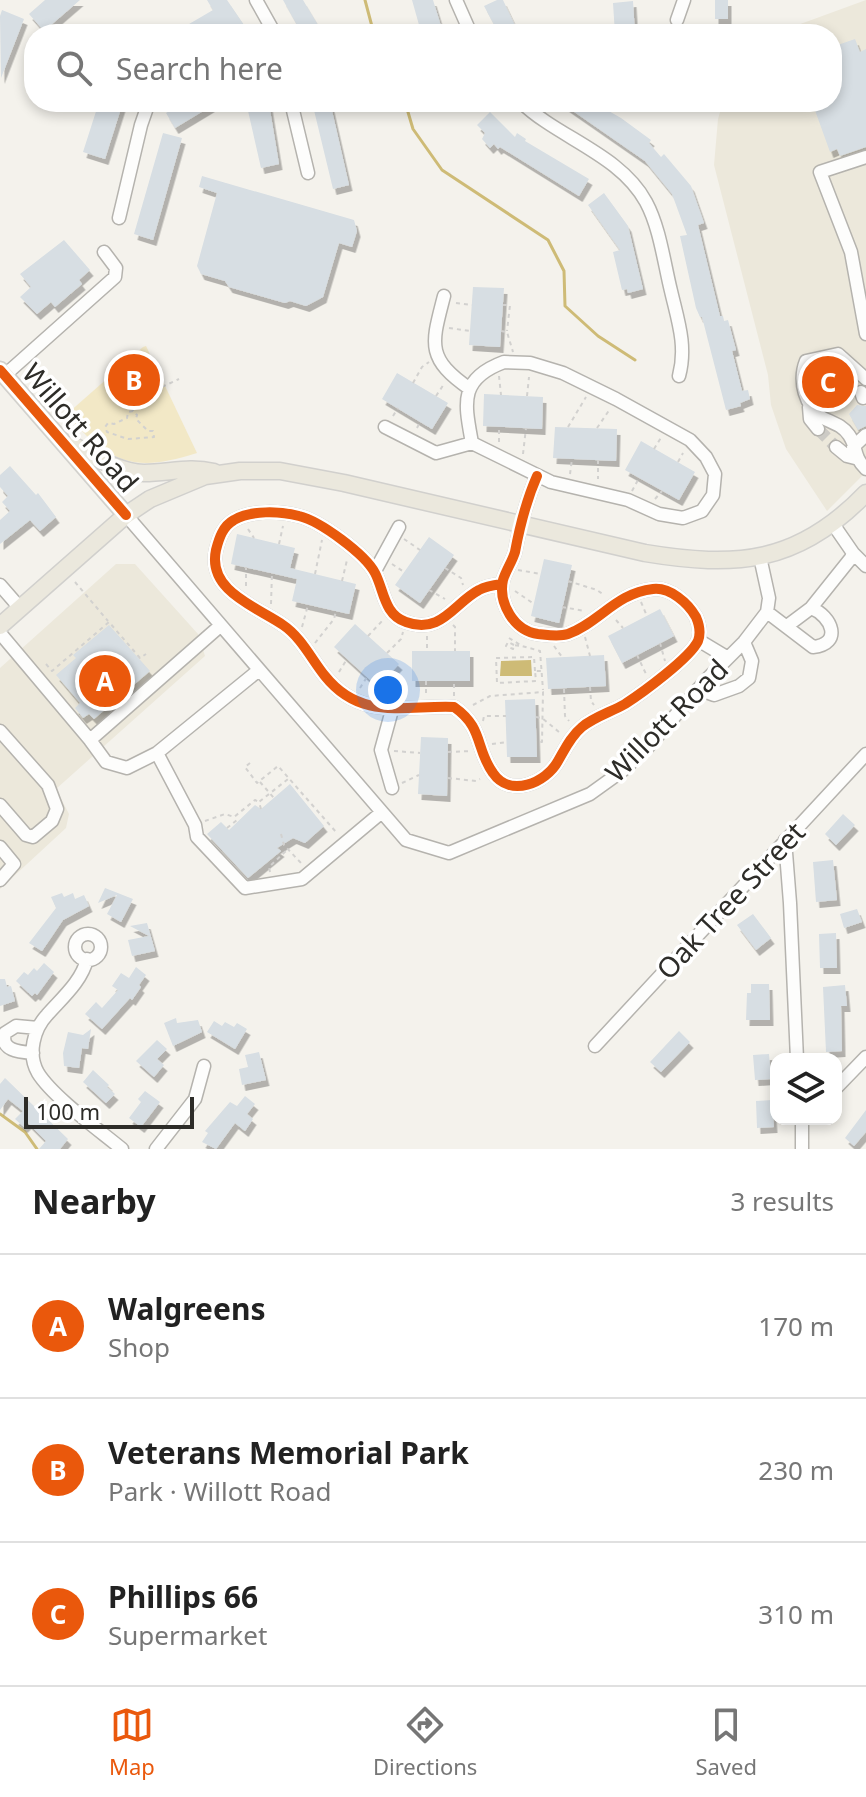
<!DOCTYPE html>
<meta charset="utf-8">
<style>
body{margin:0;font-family:"Noto Sans",sans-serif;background:#f2f2f2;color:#222}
.controls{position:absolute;right:24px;bottom:24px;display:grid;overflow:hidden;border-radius:16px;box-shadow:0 4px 12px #0003}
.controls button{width:72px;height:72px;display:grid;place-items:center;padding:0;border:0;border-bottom:2px solid #e0e0e0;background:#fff;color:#222;font:40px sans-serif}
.scale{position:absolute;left:24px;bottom:20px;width:170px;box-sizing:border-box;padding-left:8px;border:4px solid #2d2c28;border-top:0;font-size:22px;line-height:28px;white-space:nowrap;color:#2d2c28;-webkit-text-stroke:6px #fff;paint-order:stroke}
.you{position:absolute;left:388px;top:690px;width:28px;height:28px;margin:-20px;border:6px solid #fff;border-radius:50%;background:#1a73e8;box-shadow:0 0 0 12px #1a73e833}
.badge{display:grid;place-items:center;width:52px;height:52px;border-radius:50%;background:#ea580c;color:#fff;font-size:26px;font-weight:700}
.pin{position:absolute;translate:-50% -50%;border:4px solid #fff;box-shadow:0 2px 8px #0006}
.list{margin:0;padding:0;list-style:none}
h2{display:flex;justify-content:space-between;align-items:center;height:104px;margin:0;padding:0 32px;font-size:34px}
h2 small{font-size:26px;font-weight:400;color:#767676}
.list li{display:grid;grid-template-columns:52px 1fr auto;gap:24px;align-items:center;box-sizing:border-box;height:144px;padding:0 32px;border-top:2px solid #e0e0e0}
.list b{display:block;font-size:30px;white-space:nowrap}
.list p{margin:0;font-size:26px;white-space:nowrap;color:#767676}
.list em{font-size:26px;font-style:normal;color:#767676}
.icon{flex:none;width:44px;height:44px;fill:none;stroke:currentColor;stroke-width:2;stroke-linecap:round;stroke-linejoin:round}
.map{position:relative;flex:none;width:866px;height:1149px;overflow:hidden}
.search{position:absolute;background:#fff;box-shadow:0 4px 12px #0003;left:24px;right:24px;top:24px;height:88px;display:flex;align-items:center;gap:20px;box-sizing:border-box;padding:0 28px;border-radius:32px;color:#767676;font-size:30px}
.sheet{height:536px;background:#fff}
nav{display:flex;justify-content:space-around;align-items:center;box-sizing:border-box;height:112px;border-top:2px solid #e0e0e0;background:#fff;font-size:22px;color:#767676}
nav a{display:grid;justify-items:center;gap:4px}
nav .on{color:#ea580c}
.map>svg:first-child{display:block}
.built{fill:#ece8db}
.green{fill:#f2e8c6}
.water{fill:#cebb76}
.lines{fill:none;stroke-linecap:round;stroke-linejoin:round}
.stream{stroke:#cebb76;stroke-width:3}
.building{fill:#d7dee3;filter:url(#shadow)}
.minor-tunnel{stroke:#cccac5;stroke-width:12;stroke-dasharray:12 6;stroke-linecap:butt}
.minor-casing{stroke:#b5b3ae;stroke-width:15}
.major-casing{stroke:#d1d0cd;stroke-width:19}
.path{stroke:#d2d1cf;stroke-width:2;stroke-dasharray:4 4;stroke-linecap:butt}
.minor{stroke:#fdfdfc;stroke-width:12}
.major{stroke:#ebe8dd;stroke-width:16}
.cycleway-casing{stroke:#fff;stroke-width:15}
.cycleway{stroke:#e8590c;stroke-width:10}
.labels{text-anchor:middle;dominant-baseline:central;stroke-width:7;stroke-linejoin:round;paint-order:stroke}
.street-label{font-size:28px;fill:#2d2c28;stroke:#fff}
</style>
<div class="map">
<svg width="866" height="1149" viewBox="0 0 866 1149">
<defs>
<filter id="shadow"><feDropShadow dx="3.5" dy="6" stdDeviation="0" flood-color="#0004"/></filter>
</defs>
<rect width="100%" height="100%" fill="#f4f2ec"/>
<!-- built -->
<path class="built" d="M866,0V472L827,511L786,449L771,405L768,375L714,165L718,119L723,102H832V34H773Z
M116,564H135L198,634L205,656L56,789L69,814L66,828L0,889V668Z"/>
<!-- green -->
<path class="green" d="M146,346L197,453C135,473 108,464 67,414L143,347Z"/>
<!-- water -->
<path class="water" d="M531,660L532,676H500L501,661Z"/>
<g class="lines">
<!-- stream -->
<path class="stream" d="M365,0L374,34
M405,102L413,129L442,170L548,240L564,271L565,306L598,336L635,360
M0,1114L25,1132L37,1149"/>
</g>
<!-- building -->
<path class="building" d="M45,0H80L44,31L29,14Z
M207,0H227L244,25L229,34H172L213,10Z
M283,0H303L318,25L302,34Z
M412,0H433L441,26L421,32Z
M497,0H503L519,34H499L484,6Z
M715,0H728V19H715Z
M633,1L635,34H615L613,3Z
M2,10L24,19L1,78L0,16Z
M855,39L860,52L866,49V147L840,156L837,149L830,152L812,102H832V47Z
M99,102H123L105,159L83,152Z
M184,102H218L175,128L166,113Z
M246,102L269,104L279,164L261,168Z
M312,102H330L349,185L333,189Z
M560,102H593L621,118L651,140L649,143L661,157L664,154L691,186L704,223L698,225L720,316H723L724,321L728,320L736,350L732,351L742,391L748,390L750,399L740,403L741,406L726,410L702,317H700L696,308L680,236L687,235L672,194L645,161Z
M490,112L515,137L517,133L526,139L525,141L589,179L579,196L500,147L498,149L494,144L490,148L482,139L485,133L477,125Z
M163,133L182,138L153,240L134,234Z
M202,176L354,220L357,231L352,247L339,243L323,297L306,306L290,301L285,303L229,287L225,281L201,274L197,266L217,193L199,187Z
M604,193L628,226L643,289L628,293L627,289L622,290L613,252L620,250L588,205Z
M64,240L90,270L79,280L82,284L55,307L51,302L37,314L20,297L31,287L20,274Z
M473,287L504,288L500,347L469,345Z
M835,364L848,375L826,401L814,390L813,371Z
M397,373L448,403L432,429L382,399Z
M484,394L543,397L542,429L483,426Z
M857,405L866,406V426L858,430L849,414Z
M555,427L617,429L616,461L553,458Z
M641,441L695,472L679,500L625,470Z
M10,466L36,495L38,493L56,517L40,531L30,520L0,544V520L10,511L2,502L8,496L0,487V475Z
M237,534L295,548L290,568L356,584L349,614L292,601L297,579L231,564Z
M429,537L454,555L420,603L395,585Z
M544,559L572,565L559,623L531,616Z
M660,609L674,636L622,663L608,636Z
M355,624L399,664L378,687L334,647Z
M109,625L150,671L94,719L89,714L83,718L75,708L80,703L56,675L76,658L73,655Z
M412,651H470V681H412Z
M604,655L606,686L548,689L546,658Z
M535,699L537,757H507L505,700Z
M421,737L448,738L447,796L418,794Z
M290,784L324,826L305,843L293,838L277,848L281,851L248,878L207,834L221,822L229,830L255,805L261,809Z
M843,814L855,825L836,845L825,834Z
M833,860L837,900L816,902L813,862Z
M105,888L133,899L121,922L107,914L117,895L98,903Z
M62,893L64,897L73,893L75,899L84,895L89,906L63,920L42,951L29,943L56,908L51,897Z
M857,909L862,922L844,928L840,914Z
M753,914L771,938L756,950L737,925Z
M147,923L155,951L132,956L128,940L149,936L130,926Z
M836,933L837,968H820L819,934Z
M44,963L54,972L37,995L35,993L32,996L16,981L24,972L28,975L34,968L37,971Z
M136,967L146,975L139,985L141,987L132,1000L130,998L102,1029L85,1014L96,1002L102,1008L118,990L112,986L121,973L129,978Z
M0,979H5L7,987L11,986L15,1001L0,1006Z
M751,984H769L770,1020H746L747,993H751Z
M845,985L847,1006H841L842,1051L826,1052L823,987Z
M176,1018L177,1023L198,1020L202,1032L173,1046L164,1023Z
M214,1021L222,1026L225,1022L234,1027L237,1023L247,1029L235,1049L207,1032Z
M91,1029L88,1049L82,1048L79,1068L64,1066L63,1053L68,1032L83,1035Z
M679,1031L690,1042L661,1072L650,1062Z
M157,1040L167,1049L157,1059L164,1065L154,1077L136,1061Z
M259,1052L266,1080L242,1085L239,1069L248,1067L245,1055Z
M769,1054L771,1079L755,1080L753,1055Z
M93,1070L109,1085L107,1087L115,1094L106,1103L83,1082Z
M5,1078L68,1139L60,1149H39L46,1141L28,1123L24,1127L15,1119L23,1111L8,1099L0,1110V1084Z
M145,1091L160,1102L141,1127L129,1118L141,1102L138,1099Z
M245,1096L255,1104L247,1114L253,1119L245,1131L235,1123L216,1149L202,1142L208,1133L205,1131L230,1102L237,1106Z
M772,1100L774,1127L757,1128L756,1101Z
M866,1110V1132L854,1146L845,1138Z"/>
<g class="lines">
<!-- minor-tunnel -->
<path class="minor-tunnel" d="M818,429L836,447"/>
<defs>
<path id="minor" d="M256,0L275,34
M456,0L471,34
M677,20L684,0
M291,102L308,173
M521,102C558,138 620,154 646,202C660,228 664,263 671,291C678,321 687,346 679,376
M866,157L820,172L851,252L866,334
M119,218L141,125L149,102
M444,296C432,343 425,358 470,389
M504,362L530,363L563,373L616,399L690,440L706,457L715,474L713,495L702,511L683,518L659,514L628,500L551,482L472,443C465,404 458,379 504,362Z
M5,375L115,277L116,268L104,252
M866,379L838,354L806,361C798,381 805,407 823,418C833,423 842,425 849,435C858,448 852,455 866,469
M861,392L863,398
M809,407L810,419L818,429
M385,427L436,453L472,443
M836,447L847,456L855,458
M853,447L866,435
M126,515L406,840L449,853L590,794L622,771L647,748L708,678L744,642L767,612L769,598L760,557
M853,553L866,566
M375,571L399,527
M502,584C494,585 486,586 479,590C454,603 441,635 406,622C384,615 384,590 375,573C365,554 320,521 299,516C280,511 251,510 234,520C223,526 219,538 216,550C207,591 257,607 283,625C301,637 312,660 325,676C361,721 405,705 454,707C484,728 475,748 493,773C510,798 546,783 558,761C565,749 571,736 582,727C594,717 611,712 625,704C642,693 690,658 698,641C701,633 699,624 696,617C688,603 670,587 653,589C616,593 599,623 568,634C559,637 548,635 538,634C514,631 498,603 503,580C506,570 512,562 515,552C520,525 526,501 537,476
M0,585L20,608
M811,608L851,558L853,553L833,524
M767,612L813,647C843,644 832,616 811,608L787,626
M0,633L90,740L220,626
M698,640L728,658
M698,689L714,695L739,686L749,678L752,661L744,642
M392,710L381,750L392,788
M0,731L48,785L57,809L52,821L33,837L26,835L0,805
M90,740L106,762L127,768L157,753L259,670
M157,753L195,825L197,837L245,888L302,879L382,812
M785,840L790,903L797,1059
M0,847L14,864L0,880
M75 947a13 13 0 1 1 26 0a13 13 0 1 1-26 0Z
M87,959C82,981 62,998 47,1015C34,1029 27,1054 38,1073C53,1097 99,1130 122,1149
M595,1046L866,754
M33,1053C20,1052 0,1051 5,1033L16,1026L38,1028
M836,1088L866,1057
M802,1119V1149
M156,1149L195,1099L204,1066"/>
<path id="major" d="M0,370L126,515
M72,445C94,456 118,472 144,473C169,473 188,466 214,472
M0,626L126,515L150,499L205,476L240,471H280L344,483L645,553C736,568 798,564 866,493"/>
</defs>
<!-- minor casing -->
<use href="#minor" class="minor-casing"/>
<!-- major casing -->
<use href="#major" class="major-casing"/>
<!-- path -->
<path class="path" d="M456,303L472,305
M503,305H510L507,331
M449,328L470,331
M501,331L507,332L513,352
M499,376L501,395
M413,383L422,367L429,362
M151,387L123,383L120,401L148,405L151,387L164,386L179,379
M436,396L444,384
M527,396L529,377
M133,411L128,412L127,418L114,424L108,423L105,427L107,432L128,439L154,437L153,431H148L136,419L137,415L133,411L134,403
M393,416L398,408
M568,427L586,397
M417,428L420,422
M597,428L610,409
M499,442V427
M654,449L662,436
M523,454L526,428
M598,460V479
M678,462L683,453
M570,474L572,459
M632,491L639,478
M655,499L662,491
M248,529L254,538
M404,539L420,550
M279,544L283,526
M392,564L404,572
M445,568L461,578L463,585
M518,570L541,574
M315,574L322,540
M342,581L347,560
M568,581L597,590L604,595
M75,582L108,621
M246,586V567
M429,590L445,599
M515,591L534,604
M641,602L647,616
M271,604L272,573
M562,607L585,611
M616,620L623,628
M453,625L455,627V651
M302,627L308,605
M368,636L384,619
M427,636V651
M585,637L590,656
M509,638L522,646L540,651L543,690
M315,643L334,619L336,611
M660,643L665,661
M514,645L508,642L506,646L513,649L514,645L521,646
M554,646L562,657
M387,653L401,639L403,632
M637,655L647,676
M46,664L52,671L109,622L140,658L146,654
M535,671L534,657L496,658L497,683L536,681L535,671H542
M339,672L347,659
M426,681V696
M590,687L591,701L594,705
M360,688L367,677
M564,689L565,716L569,721
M454,696V681
M473,705L490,696L543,692L542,742H537
M536,717L542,718L559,732
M483,721L484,716H506
M492,744L507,742
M394,751L420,753
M448,752L471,751
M250,763L245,767L257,783L278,766L336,832
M448,778L476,781L480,779
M260,782L274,798
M402,783L419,775
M261,809L259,802L288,779
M205,821L225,814L234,817L255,800L259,802
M227,828L237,820L235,818
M281,834L284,845L301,863
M270,872L269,867L287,850"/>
<!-- minor -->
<use href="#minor" class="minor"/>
<!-- major -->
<use href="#major" class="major"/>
<defs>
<path id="cycleway" d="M0,370L126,515
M502,584C494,585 486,586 479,590C454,603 441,635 406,622C384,615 384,590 375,573C365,554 320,521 299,516C280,511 251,510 234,520C223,526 219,538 216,550C207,591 257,607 283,625C301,637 312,660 325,676C361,721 405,705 454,707C484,728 475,748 493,773C510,798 546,783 558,761C565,749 571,736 582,727C594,717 611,712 625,704C642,693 690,658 698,641C701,633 699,624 696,617C688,603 670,587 653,589C616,593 599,623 568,634C559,637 548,635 538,634C514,631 498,603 503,580C506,570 512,562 515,552C520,525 526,501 537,476"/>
</defs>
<!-- cycleway casing -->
<use href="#cycleway" class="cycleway-casing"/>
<!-- cycleway -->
<use href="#cycleway" class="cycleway"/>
</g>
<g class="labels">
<!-- street labels -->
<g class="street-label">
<text transform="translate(81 427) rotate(49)">Willott Road</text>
<text transform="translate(666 720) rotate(-45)">Willott Road</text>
<text transform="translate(730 900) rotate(-47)">Oak Tree Street</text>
</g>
</g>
</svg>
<div class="controls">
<button><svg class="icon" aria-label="layers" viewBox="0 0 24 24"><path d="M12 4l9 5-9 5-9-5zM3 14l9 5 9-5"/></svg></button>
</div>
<div class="scale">100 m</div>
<div class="you"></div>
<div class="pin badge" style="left:105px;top:681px">A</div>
<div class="pin badge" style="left:134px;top:380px">B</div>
<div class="pin badge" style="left:828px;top:382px">C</div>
<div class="search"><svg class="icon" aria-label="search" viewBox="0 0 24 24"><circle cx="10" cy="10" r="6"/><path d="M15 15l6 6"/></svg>Search here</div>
</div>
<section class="sheet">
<h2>Nearby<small>3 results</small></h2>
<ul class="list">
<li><span class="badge">A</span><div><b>Walgreens</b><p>Shop</p></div><em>170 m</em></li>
<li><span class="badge">B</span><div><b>Veterans Memorial Park</b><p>Park · Willott Road</p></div><em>230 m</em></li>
<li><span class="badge">C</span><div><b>Phillips 66</b><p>Supermarket</p></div><em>310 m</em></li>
</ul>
</section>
<nav>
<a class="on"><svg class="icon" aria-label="map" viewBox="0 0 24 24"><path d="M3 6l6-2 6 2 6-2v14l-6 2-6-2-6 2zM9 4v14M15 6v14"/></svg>Map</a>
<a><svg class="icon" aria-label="directions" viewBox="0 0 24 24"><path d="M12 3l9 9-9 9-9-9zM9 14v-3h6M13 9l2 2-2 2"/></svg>Directions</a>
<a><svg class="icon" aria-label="saved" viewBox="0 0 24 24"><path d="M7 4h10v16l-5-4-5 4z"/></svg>Saved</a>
</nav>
